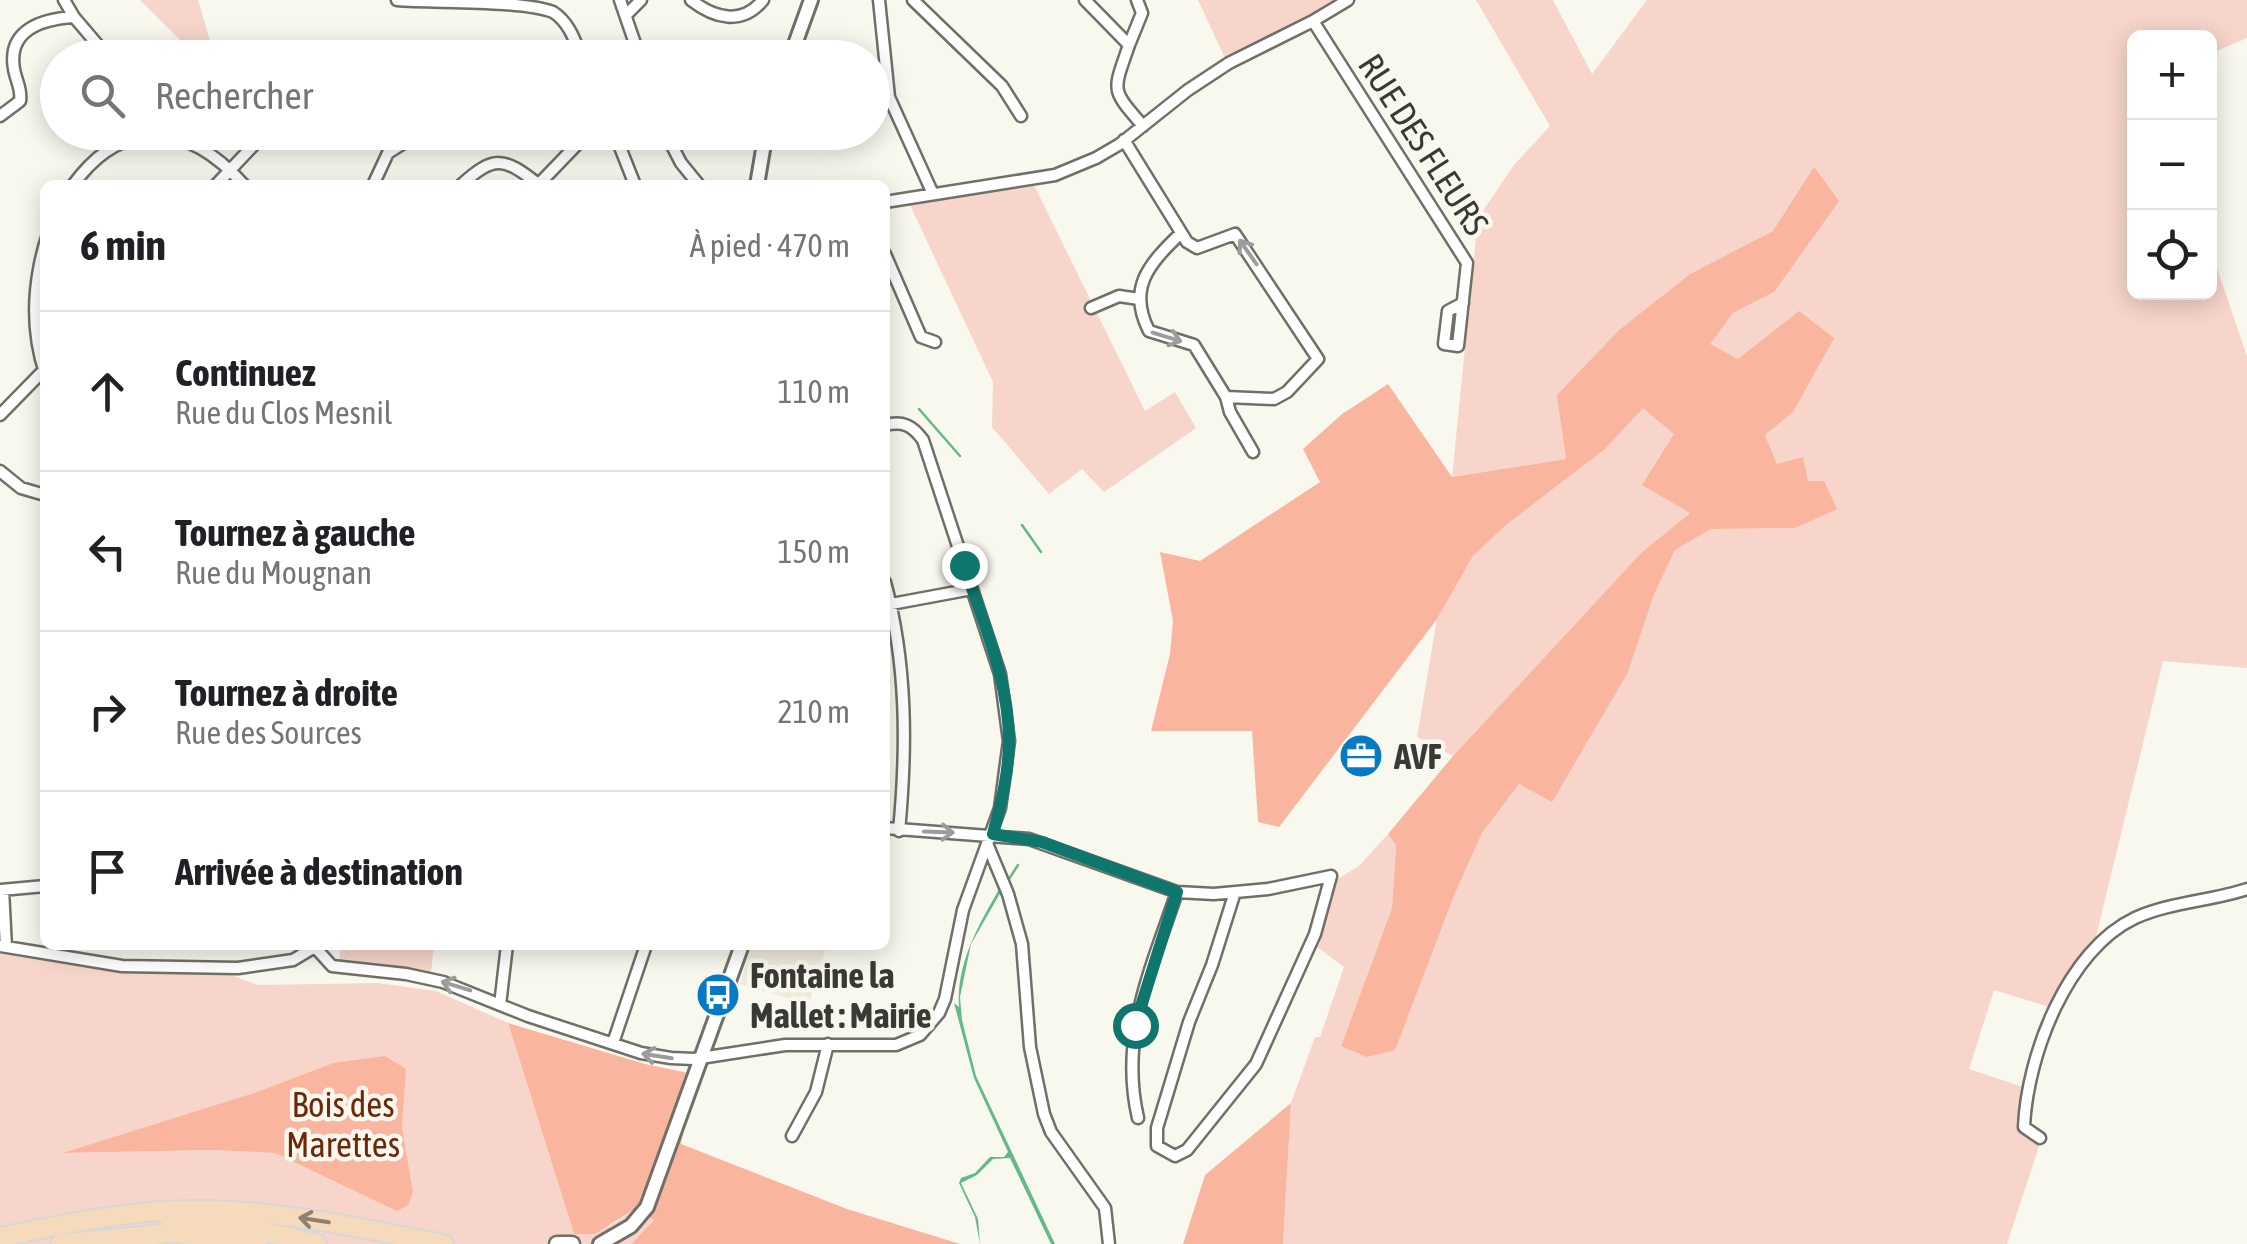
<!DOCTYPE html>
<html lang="fr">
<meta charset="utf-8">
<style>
body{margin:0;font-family:"Asap Condensed",sans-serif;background:#f2f2f2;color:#202124}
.controls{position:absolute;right:30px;top:30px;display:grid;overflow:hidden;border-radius:15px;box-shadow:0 5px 25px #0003}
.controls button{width:90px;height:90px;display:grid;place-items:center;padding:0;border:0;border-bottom:2px solid #e0e0e0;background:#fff;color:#202124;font:50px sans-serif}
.stop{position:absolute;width:30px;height:30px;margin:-22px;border:8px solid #0f766e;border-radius:50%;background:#fff}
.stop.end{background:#0f766e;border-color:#fff;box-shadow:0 2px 10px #0008}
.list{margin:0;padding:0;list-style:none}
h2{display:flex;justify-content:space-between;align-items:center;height:130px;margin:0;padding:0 40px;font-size:42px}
h2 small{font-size:32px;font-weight:400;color:#757577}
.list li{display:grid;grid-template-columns:65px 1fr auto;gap:30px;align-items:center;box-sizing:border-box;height:160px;padding:0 40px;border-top:2px solid #e0e0e0}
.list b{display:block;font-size:38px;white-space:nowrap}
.list p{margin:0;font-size:32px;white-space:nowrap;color:#757577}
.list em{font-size:32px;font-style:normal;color:#757577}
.icon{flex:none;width:55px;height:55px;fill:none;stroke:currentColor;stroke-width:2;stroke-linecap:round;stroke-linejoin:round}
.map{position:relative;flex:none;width:2247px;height:1244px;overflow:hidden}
.search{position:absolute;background:#fff;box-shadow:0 5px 25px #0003;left:40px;top:40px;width:850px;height:110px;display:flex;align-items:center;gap:25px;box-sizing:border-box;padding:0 35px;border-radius:55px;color:#757577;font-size:38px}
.panel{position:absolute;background:#fff;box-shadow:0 5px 25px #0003;left:40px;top:180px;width:850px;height:770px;border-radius:15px}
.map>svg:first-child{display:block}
.built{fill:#eeebdc}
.green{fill:#f7d5ca;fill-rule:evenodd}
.forest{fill:#fab59e}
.water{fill:#64b989}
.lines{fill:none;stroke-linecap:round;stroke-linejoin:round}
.stream{stroke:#64b989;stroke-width:2.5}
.minor-casing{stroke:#706f68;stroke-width:15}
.tertiary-casing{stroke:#706f68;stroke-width:18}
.secondary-casing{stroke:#706f68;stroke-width:19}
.trunk-casing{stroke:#d8d7d7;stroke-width:22}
.minor{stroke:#fff;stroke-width:10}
.tertiary{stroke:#fff;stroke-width:12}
.secondary{stroke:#fff;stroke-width:14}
.trunk{stroke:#f6dabc;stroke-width:18}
.oneway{stroke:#9c9c9a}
.oneway2{stroke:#8f8172}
.route{stroke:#0f766e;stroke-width:12}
.labels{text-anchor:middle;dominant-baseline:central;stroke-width:9;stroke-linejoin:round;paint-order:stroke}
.street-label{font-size:35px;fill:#3a3936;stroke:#f9f8ef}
.poi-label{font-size:35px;font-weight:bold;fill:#3a3936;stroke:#f9f8ef;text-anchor:start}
.park-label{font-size:35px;fill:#702609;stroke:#f9f8ef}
</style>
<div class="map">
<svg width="2247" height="1244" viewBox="0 0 2247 1244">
<rect width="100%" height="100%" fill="#f9f8ef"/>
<!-- built -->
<path class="built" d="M752,945H827L809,1004L740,984Z"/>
<!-- green -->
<path class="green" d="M140,0H198L215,57H197Z
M1198,0H1338L1226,60Z
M1476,0H1553L1592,74L1647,0H2247V38L2210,54V38H2134V292H2210V248L2247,356V668L2163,661L2093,949L2056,1009L1994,990L1969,1069L2029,1089L2024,1127L2041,1140L2007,1244H1283L1291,1103L1315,1037H1320L1344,967L1317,947L1335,881L1360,865L1388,834L1396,844L1392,908L1341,1046L1453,898L1482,833L1519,784L1552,801L1675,550L1711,529L1795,528L1808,482L1777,464L1765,435L1793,412L1738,359L1709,344L1733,313L1774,292L1773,232L1690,274L1619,330L1558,395L1566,459L1452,477L1478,218L1514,165L1550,126Z
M1033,183L1145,411L1175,392L1196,428L1104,492L1082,469L1049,494L992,427L993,382L910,205Z
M1643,407L1675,434L1691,512L1642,552L1453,756L1417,737L1437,619L1473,556L1506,525L1605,449Z
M341,945H434L431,973L339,963Z
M0,954L88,968L226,973L258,985L378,983L436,991L508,1023L574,1234L610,1226L633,1210L654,1220L631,1244H0ZM333,1063L405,1069L402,1127L413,1192L397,1210L275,1153L212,1150L69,1153L254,1093Z"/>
<!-- forest -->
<path class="forest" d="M1814,167L1839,201L1774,292L1733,313L1710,344L1738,359L1799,311L1834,338L1793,412L1765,435L1777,464L1803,457L1808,481H1824L1837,509L1795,528L1711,529L1675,550L1654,594L1627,674L1552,802L1519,784L1482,833L1453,898L1395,1050L1367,1057L1341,1046L1392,908L1396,845L1388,834L1453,756L1642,552L1690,513L1642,485L1674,434L1643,408L1605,449L1506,525L1473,556L1437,619L1279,827L1258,822L1252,731H1151L1170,654L1173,621L1160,552L1200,561L1320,482L1303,449L1342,414L1388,384L1452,477L1566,459L1557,395L1619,330L1690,274L1773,231Z
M508,1023L645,1064L693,1074L681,1144L847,1209L960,1244H631L654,1220L633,1210L595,1234H574Z
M385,1056L406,1069L402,1127L413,1192L408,1205L397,1211L275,1153L212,1150L63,1153L254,1093L333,1063Z
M1291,1103L1283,1244H1183L1205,1175Z"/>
<!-- water -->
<path class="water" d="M1001,886L1002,890L971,944L960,997L962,1020L976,1076L1055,1244H1051L1010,1158L993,1159L977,1175L961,1183L978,1219L980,1244L975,1217L959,1183L961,1178L975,1173L990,1157H1004L1008,1152L974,1078L954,1003L959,1007C956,963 979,924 1001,886Z"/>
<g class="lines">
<!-- stream -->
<path class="stream" d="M919,409L960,456
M1022,525L1041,552
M1009,879L1018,865"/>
<defs>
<path id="minor" d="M64,0L74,17L109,58
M397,0C436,3 520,0 553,12C569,22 575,41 582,58
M620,0L640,58
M691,0C714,18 742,26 763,0
M879,0L889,97L933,194
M913,0L1002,86L1021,116
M1085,0L1129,45C1113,92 1110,88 1143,126
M627,14L641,0
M1313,21L1467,263L1458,346L1444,344L1448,311L1463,303
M1129,45L1142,13L1137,0
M0,116L20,101C22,89 16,81 14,69C7,29 43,19 74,17
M614,132L635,185
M665,132L681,163L699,185
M1124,140L1187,242L1197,248L1235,234L1318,359L1287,392L1274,399L1226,397L1194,345L1149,331C1127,288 1149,264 1180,234
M216,185L266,132
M373,185L388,153L421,132
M461,185C494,155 504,157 538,184
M538,185L589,132
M885,202L1055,175L1096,158L1120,144L1188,90L1229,63L1313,21L1348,0
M885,254L921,337L935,342
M1091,308L1119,296L1139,299
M45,373C0,237 119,44 244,185
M1226,397L1230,412L1253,452
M0,415L44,370
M0,471L21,488L45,495
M885,582C907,664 907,747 899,831
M886,605L972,589
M885,828L1029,839L1177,892L1214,894L1268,889L1331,876L1315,934L1256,1064L1187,1150L1175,1156L1157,1146V1128L1189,1022L1212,965L1235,892
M988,846L1008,894L1022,944L1030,1047L1044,1114L1051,1132L1105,1208L1109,1244
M1,890L45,886
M3,890L6,947
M313,945L332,966L406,974L443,982L528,1016L641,1053L671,1058L694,1059L785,1045H896L920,1035L939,1013L945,999L963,910L1000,808L1009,741L1000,674L923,440C912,425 903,421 885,425
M0,946L122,966L238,968L293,960L318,945
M500,1005L507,945
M613,1043L646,945
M1138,1118C1119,1036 1151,969 1177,892
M792,1136L816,1092L828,1044
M2040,1138L2024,1127C2027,1056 2067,950 2135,918C2170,902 2211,901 2247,889"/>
<path id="tertiary" d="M790,58L811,0
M757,185L766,132
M600,1244L631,1226L647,1207L742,945"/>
<path id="secondary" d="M557,1244H572"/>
<path id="trunk" d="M170,1222L255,1229L317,1244
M0,1237C65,1224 133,1209 199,1210C282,1210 363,1229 444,1244
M60,1244L173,1233L258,1244"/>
</defs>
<!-- minor casing -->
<use href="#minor" class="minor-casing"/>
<!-- tertiary casing -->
<use href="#tertiary" class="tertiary-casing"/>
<!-- secondary casing -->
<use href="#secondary" class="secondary-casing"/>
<!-- trunk casing -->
<use href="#trunk" class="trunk-casing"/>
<!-- minor -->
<use href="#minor" class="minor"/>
<!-- tertiary -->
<use href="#tertiary" class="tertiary"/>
<!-- secondary -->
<use href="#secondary" class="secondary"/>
<!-- trunk -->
<use href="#trunk" class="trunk"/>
</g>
<!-- one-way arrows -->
<defs><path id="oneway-shaft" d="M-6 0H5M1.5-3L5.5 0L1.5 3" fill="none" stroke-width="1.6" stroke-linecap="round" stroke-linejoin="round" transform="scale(2.5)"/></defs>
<g class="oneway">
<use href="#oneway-shaft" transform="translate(1248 252) rotate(-125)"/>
<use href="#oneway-shaft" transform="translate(1167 337) rotate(17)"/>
<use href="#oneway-shaft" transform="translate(939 832) rotate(2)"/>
<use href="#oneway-shaft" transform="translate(456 986) rotate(-163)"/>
<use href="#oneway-shaft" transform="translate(657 1056) rotate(-171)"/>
</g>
<use class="oneway2" href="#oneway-shaft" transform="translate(314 1220) rotate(-171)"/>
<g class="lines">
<!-- route -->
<path class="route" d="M964,565C983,622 1009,680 1009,741C1009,773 1001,804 993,834L1042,842L1177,892L1135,1025"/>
</g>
<!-- icons -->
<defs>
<symbol id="office-disc" viewBox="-11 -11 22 22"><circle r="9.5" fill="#067ac4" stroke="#f9f8ef"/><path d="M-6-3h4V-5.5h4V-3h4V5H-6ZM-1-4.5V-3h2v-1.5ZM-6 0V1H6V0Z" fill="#fff"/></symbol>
<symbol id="bus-disc" viewBox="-11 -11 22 22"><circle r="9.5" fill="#067ac4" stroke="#f9f8ef"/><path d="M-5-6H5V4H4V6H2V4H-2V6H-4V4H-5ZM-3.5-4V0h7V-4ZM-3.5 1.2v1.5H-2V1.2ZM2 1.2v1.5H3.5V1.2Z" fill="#fff"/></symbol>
</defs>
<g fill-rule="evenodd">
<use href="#office-disc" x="1336" y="731" width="50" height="50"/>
<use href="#bus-disc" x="693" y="970" width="50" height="50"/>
</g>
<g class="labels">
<!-- street labels -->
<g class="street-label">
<text transform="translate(1424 144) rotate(57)">RUE DES FLEURS</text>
</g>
<!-- poi labels -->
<g class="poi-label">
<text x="1394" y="756">AVF</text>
<text x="750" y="975">Fontaine la<tspan x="750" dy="40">Mallet : Mairie</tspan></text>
</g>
<!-- park labels -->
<g class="park-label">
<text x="343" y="1104">Bois des<tspan x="343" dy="40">Marettes</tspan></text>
</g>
</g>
</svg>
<div class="controls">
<button>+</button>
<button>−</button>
<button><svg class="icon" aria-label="locate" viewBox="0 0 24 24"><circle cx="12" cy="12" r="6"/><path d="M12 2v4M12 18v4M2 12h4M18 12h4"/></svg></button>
</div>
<div class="stop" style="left:1135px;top:1025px"></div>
<div class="stop end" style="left:964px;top:565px"></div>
<div class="search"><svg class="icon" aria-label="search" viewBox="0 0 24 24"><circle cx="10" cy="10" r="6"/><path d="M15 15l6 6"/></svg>Rechercher</div>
<section class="panel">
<h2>6 min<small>À pied · 470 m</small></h2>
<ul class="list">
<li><svg class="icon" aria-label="ahead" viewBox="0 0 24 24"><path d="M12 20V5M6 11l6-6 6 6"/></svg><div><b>Continuez</b><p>Rue du Clos Mesnil</p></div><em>110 m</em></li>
<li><svg class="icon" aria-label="left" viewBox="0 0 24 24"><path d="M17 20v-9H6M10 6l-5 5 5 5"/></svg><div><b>Tournez à gauche</b><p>Rue du Mougnan</p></div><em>150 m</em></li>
<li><svg class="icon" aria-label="right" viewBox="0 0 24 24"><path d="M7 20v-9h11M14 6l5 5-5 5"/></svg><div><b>Tournez à droite</b><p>Rue des Sources</p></div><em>210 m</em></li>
<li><svg class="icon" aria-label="arrive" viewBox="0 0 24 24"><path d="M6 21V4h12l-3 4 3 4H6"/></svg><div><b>Arrivée à destination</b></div></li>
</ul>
</section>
</div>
